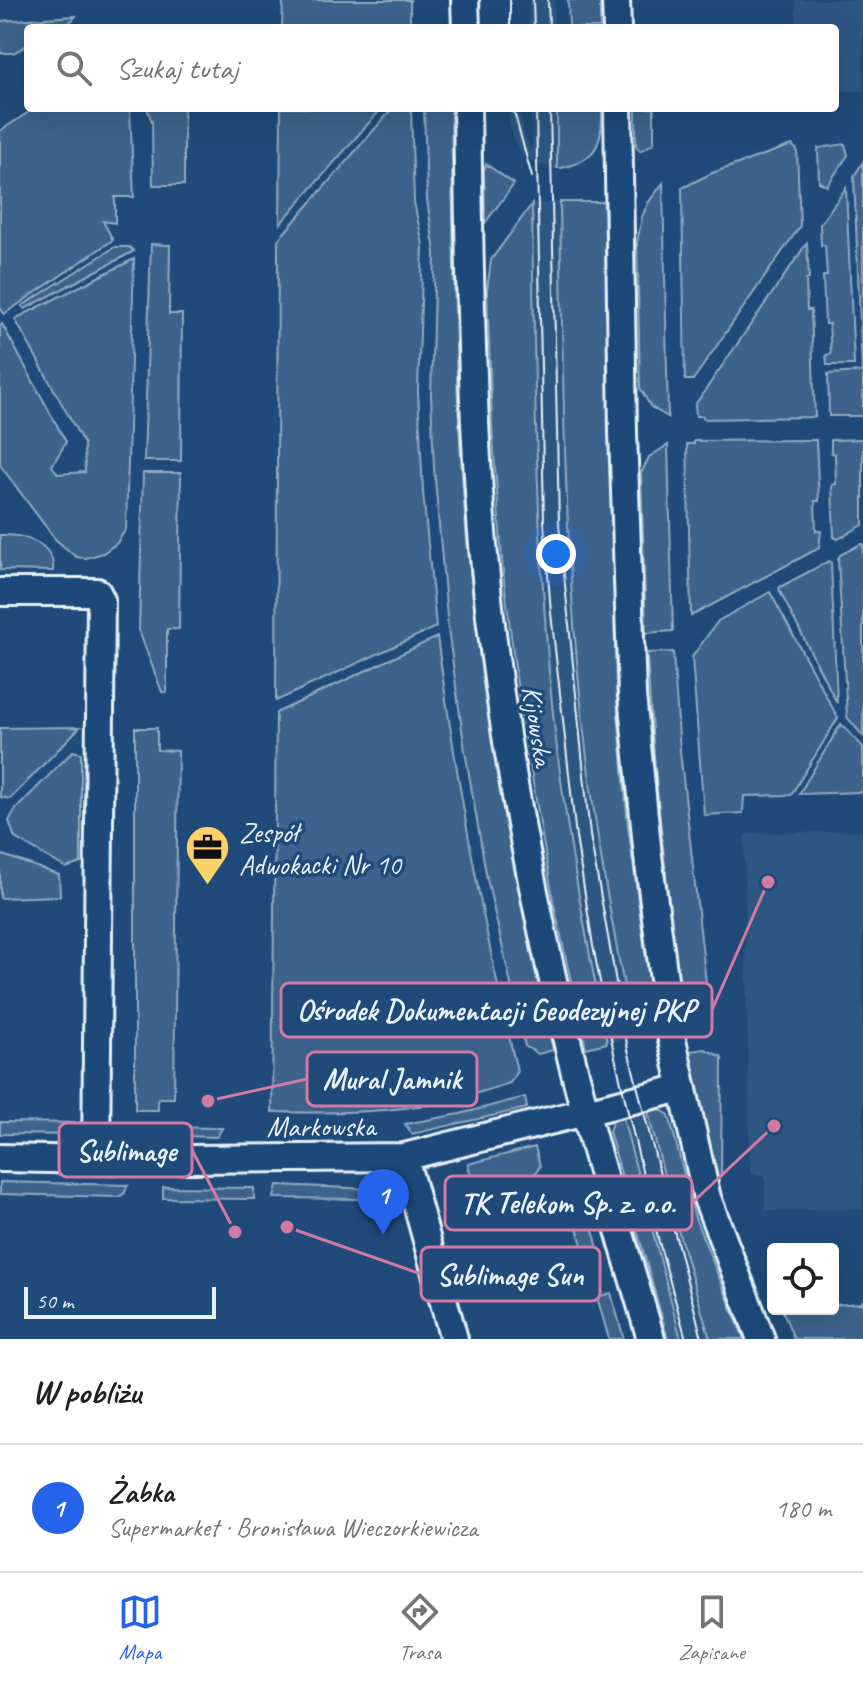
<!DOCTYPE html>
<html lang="pl">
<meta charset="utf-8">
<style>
body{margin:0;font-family:Caveat,sans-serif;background:#f2f2f2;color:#202124}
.controls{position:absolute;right:24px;bottom:24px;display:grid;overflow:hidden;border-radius:8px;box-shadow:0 8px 32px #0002}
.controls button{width:72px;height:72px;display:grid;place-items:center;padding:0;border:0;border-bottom:2px solid #e0e0e0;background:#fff;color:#202124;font:40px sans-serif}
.scale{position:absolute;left:24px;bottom:20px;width:192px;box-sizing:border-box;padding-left:8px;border:4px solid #e8f1f8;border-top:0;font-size:22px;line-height:28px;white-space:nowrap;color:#e8f1f8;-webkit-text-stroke:6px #1f4a7a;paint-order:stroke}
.you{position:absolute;left:556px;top:554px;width:28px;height:28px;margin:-20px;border:6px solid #fff;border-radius:50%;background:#1a73e8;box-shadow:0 0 0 12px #1a73e833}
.badge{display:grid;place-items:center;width:52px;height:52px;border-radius:50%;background:#2563eb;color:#fff;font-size:26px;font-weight:700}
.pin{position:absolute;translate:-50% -66px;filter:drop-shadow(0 2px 4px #0008)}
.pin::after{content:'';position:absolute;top:42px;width:28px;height:24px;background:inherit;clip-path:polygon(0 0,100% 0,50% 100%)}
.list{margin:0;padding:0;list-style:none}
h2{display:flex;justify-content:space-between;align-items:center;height:104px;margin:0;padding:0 32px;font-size:34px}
h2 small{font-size:26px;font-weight:400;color:#757577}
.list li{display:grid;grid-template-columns:52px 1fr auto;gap:24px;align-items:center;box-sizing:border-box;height:128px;padding:0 32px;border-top:2px solid #e0e0e0}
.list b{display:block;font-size:30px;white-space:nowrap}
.list p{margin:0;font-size:26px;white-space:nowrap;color:#757577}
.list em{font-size:26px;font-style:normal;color:#757577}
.icon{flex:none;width:44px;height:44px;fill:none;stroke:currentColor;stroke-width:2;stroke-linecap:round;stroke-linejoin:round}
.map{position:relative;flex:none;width:863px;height:1339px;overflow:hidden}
.search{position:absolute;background:#fff;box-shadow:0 8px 32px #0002;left:24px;right:24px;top:24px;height:88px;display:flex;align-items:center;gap:20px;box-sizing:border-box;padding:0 28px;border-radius:8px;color:#757577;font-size:30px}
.sheet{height:232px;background:#fff}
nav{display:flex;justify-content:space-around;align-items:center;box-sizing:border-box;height:112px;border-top:2px solid #e0e0e0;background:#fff;font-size:22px;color:#757577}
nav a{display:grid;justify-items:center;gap:4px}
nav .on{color:#2563eb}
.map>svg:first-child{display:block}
.built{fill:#2e5683}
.green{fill:#3c628c;stroke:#92aac2;stroke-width:2}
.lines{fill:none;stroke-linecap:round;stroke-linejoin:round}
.minor-casing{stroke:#e8f1f8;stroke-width:32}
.minor{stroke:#1f4a7a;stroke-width:26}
.tram{stroke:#e8f1f8;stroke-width:2}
.labels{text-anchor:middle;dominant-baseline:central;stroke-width:7;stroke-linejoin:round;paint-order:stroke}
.street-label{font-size:28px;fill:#e8f1f8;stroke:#1f4a7a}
.poi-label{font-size:28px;fill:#e8f1f8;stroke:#1f4a7a;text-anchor:start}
.leader{fill:none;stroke:#d37aa2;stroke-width:3}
.callout-dot{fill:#d37aa2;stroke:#1f4a7a;stroke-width:3}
.callout{fill:#1f4a7a;stroke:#d37aa2;stroke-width:3}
.callout-label{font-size:30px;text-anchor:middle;font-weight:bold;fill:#e8f1f8}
</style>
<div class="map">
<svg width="863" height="1339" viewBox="0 0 863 1339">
<rect width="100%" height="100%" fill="#1f4a7a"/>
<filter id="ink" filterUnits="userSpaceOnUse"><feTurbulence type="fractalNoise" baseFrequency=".0125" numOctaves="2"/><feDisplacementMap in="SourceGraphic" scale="16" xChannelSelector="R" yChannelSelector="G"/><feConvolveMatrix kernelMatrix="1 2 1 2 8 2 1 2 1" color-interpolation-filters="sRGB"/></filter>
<g filter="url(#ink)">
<!-- built -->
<path class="built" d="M529,0H554V28H529Z
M796,0H863V91H835V28H796Z
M507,108H519L526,138L532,149L531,108H557V168L543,166L520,154L510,128Z
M560,202L567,514L572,590L615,943L634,1037L607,1043L588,948L572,846L550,686L543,594L535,375L532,204Z
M863,831V1209L765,1211V1175L750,1174L744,834Z
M647,1108L678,1230L710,1339H681L622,1114Z"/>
<!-- green -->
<path class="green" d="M283,0H410V28H282Z
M568,0H600V28H569Z
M76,16C64,32 47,28 28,28V45L13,53H0V21Z
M35,108H130L134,197H115V223L103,221L113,240L4,314L0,307V131Z
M147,108H184V185H153L152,122Z
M281,108H382L280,224Z
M393,108H411L414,202L423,245L418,391L423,492L436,627L276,701L278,240Z
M424,108H451C454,255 454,403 468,549C484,718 515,885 553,1050L538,1054L525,1046L487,879L465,751L448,629L434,468L431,395L435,253L427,200Z
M557,108H602C603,142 597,161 561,168H557Z
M636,108H654V143L640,151L636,145Z
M845,144L848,155L827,186L819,182L818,148Z
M792,145L797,150L800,226L693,380H685L682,188L712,173Z
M863,162V416H829L828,374L862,372L854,176Z
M486,164L514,184L485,223L484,170Z
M663,183L668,417L651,407L640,388L637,242L642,217L648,203Z
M846,188L854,365H827L826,355L831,354L829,324H825L823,276H827L825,245H821L820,224Z
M560,202H604L616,688L628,826L656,1032L634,1037C615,941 597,845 586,749C564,567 563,384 560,202Z
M532,204C534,364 536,524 550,683C561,804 583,924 607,1043L586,1048L554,905L520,707L503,572L492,425L487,290L491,260Z
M807,243L809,279H806L807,310H811L815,417L703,419V416H696L695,405Z
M151,244L170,245L169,314H182L181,461H144Z
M115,247H129L134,251L25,309L22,306Z
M134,259L126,529L117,543L103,553L86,558L76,557L55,539L0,465V326L2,324L66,442L52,466L58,474L85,472L84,444L15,319Z
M863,439V525L838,539L834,537L832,485L836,484L835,454L831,453V440Z
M816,440L819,501H815L816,531H821L819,548L691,616L687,444H694V441Z
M668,445L673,631L646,633L641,473L649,457Z
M143,473H181L179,629H167V692H162L139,631Z
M0,535C22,534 56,543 53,571L0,570Z
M861,544H863V736L847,717L838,559L840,555Z
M829,561L831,563L837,703L779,590L780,587Z
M770,592L838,718L791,795L744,796L743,813L704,815L692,657L718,621Z
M437,637C457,784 483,927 517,1071L510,1083C481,1092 451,1102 420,1106C371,1113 322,1113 272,1112L276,713Z
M673,652L680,751L708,1001L703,1010L691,1017L683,1014C667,894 653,774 647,653Z
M841,724L863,747V792L799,794Z
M80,727L14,795L10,799L0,797V728Z
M135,728H157V750L178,751L174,1098H158V1110H135Z
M73,751L81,753V863L66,868L15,838L9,821L15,810Z
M0,854L59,875L60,896L0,898Z
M705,1049L722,1057L721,1176L716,1178L705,1134L690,1051Z
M525,1097L527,1108L412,1134L405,1124L460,1114Z
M656,1107L669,1115L695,1218L744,1339H710L678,1230L647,1108Z
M622,1114L681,1339H668L609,1131L613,1120Z
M0,1122L86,1123L81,1135L0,1134Z
M147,1127L222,1128L217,1137L144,1135Z
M535,1147L540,1166L534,1176L481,1189L473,1185L468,1164Z
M0,1182L128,1185L124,1194L118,1197L0,1194Z
M277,1185L372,1189L368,1196L362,1199L274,1198Z
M163,1187L254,1188V1199L163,1198Z
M586,1206L604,1269L590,1273L572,1210Z
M611,1293L624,1339H609L597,1297Z
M863,1300V1339H794L782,1309H833V1305L862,1303Z"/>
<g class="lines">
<defs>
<path id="minor" d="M465,0L466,28
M616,0L617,28
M467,108C470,278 471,448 490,616C507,766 536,915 572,1061C595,1154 624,1246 651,1339
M618,108L623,432L632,695L648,856L672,1040L707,1198L761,1339
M0,592H97L101,600L96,1160
M404,1157L454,1339
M0,1158L96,1160L404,1157L682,1088"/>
</defs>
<!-- minor casing -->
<use href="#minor" class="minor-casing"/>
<!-- minor -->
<use href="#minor" class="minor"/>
<!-- tram -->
<path class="tram" d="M510,0V28
M533,0L534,28
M548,0L549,28
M513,108L532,177
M536,108L544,522L551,613L576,837L593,946L614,1053L659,1242L686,1339
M550,108L559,524L590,835L628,1050L702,1339"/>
</g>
</g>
<!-- icons -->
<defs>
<symbol id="office-pin" viewBox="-11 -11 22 30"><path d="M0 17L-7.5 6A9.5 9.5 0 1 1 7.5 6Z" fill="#ffd166" stroke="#1f4a7a"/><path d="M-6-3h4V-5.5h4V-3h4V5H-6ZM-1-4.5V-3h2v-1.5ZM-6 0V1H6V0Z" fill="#111"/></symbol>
</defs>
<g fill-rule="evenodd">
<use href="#office-pin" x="182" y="822" width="51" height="69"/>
</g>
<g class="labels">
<!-- street labels -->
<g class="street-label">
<text transform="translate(538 726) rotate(81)">Kijowska</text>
<text x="321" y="1126">Markowska</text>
</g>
<!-- poi labels -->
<g class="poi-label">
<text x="239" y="832">Zespół<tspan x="239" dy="32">Adwokacki Nr 10</tspan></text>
</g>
</g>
<!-- callouts -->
<path class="leader" d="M768 882L712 1010M208 1101L307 1079M235 1232L192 1150M774 1126L692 1203M287 1227L421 1274"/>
<g class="callout-dot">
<circle cx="768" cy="882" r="8"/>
<circle cx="208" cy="1101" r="8"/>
<circle cx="235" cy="1232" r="8"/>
<circle cx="774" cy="1126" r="8"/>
<circle cx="287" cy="1227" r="8"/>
</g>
<g class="callout">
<rect x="281" y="983" width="431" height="54" rx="8"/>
<rect x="307" y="1052" width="170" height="54" rx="8"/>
<rect x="59" y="1123" width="133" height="54" rx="8"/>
<rect x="445" y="1176" width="247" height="54" rx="8"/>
<rect x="421" y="1247" width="179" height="54" rx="8"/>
</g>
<g class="callout-label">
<text x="496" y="1020">Ośrodek Dokumentacji Geodezyjnej PKP</text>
<text x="392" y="1089">Mural Jamnik</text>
<text x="126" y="1161">Sublimage</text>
<text x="568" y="1213">TK Telekom Sp. z. o.o.</text>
<text x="510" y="1285">Sublimage Sun</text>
</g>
</svg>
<div class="controls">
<button><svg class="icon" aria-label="locate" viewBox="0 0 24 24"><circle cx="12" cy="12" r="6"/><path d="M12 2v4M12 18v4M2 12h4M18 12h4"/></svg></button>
</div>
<div class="scale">50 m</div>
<div class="you"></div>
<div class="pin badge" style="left:383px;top:1235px">1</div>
<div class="search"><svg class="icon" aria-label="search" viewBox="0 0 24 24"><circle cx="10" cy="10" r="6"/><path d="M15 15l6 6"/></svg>Szukaj tutaj</div>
</div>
<section class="sheet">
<h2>W pobliżu<small></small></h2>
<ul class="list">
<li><span class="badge">1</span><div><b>Żabka</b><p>Supermarket · Bronisława Wieczorkiewicza</p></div><em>180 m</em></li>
</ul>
</section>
<nav>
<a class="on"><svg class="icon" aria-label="map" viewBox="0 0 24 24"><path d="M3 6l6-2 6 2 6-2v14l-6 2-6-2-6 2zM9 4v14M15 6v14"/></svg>Mapa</a>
<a><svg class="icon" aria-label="directions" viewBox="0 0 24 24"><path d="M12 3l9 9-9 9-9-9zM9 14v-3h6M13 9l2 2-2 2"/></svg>Trasa</a>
<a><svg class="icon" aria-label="saved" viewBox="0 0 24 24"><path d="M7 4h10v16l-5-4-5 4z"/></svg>Zapisane</a>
</nav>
